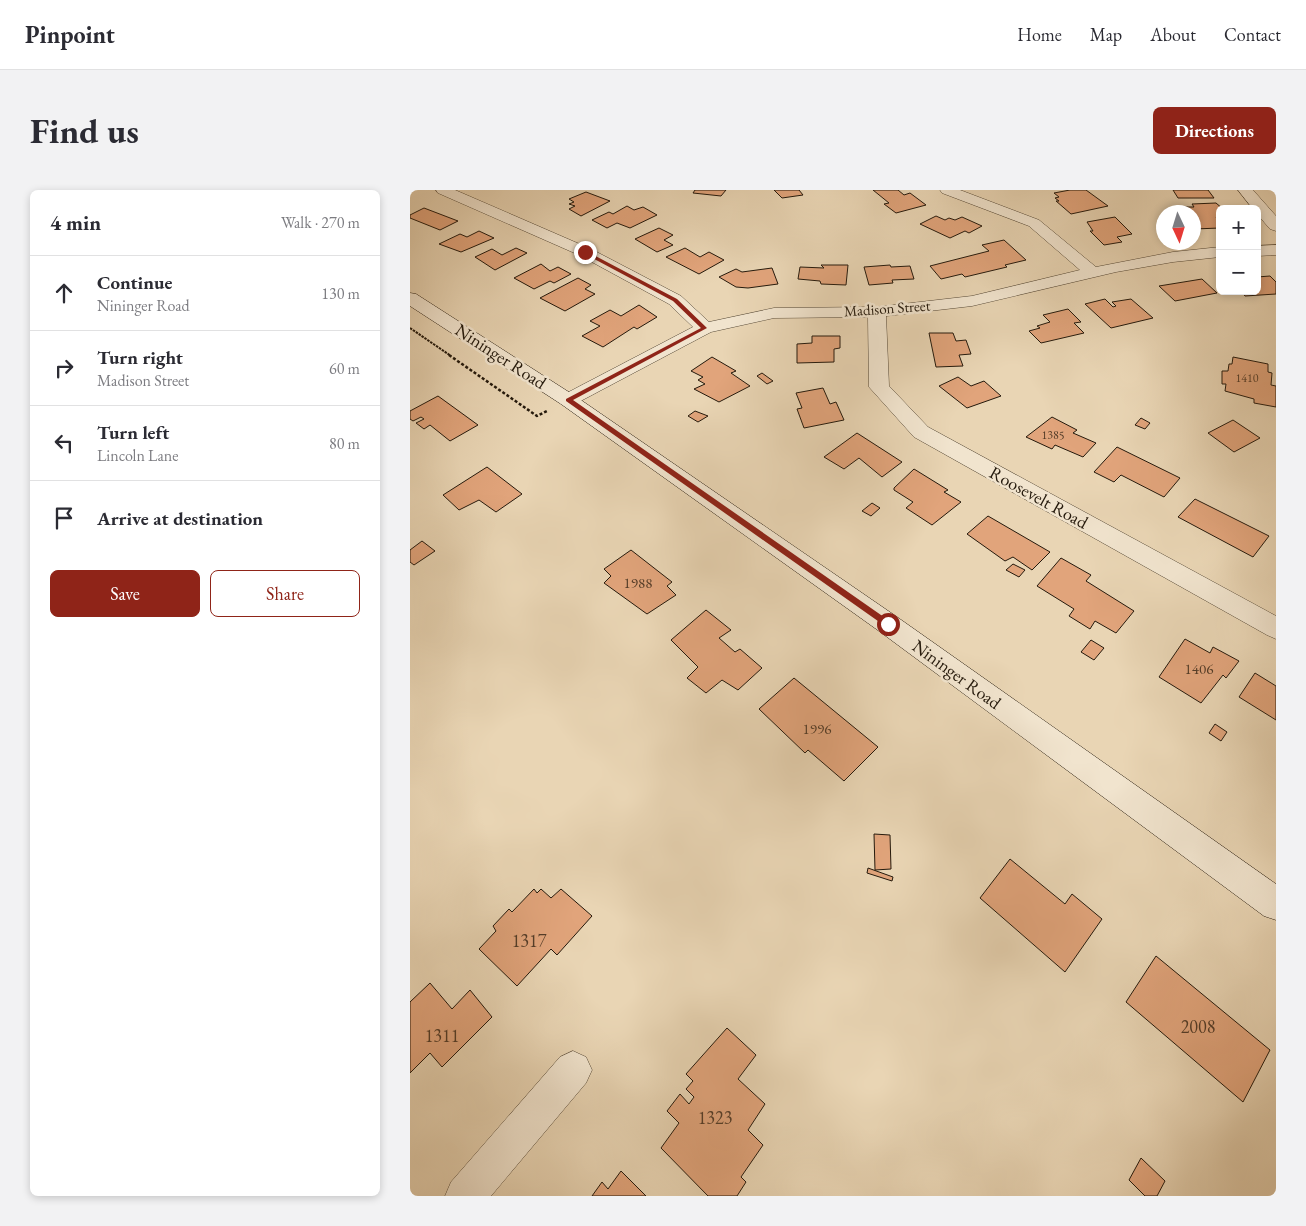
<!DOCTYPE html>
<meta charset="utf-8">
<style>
body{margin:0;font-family:"EB Garamond",serif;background:#f2f2f3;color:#2b2b33}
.controls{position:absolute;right:15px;top:15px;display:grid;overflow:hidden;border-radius:8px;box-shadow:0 2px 8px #0003}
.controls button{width:45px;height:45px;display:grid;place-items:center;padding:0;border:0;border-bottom:1px solid #e1e1e2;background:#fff;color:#2b2b33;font:25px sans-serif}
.compass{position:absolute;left:746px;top:15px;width:45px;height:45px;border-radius:50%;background:#fff;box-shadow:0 2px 8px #0003;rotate:176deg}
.stop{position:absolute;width:15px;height:15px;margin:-11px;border:4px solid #8f2418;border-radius:50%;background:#fff}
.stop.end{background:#8f2418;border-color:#fff;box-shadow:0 1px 5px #0008}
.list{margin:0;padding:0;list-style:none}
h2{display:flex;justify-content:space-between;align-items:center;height:65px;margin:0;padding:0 20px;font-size:21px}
h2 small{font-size:16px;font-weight:400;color:#7c7c81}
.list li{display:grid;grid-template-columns:32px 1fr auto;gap:15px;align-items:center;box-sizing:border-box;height:75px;padding:0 20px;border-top:1px solid #e1e1e2}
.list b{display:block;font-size:19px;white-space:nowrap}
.list p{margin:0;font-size:16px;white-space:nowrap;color:#7c7c81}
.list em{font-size:16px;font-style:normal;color:#7c7c81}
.actions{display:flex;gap:10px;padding:15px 20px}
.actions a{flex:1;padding:11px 0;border:1px solid #8f2418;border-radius:8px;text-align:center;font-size:18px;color:#8f2418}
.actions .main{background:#8f2418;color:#fff}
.icon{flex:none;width:28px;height:28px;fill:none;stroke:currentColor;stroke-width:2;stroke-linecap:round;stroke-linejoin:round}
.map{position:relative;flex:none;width:866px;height:1006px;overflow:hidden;border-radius:8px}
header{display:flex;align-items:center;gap:30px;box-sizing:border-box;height:70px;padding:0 25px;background:#fff;border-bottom:1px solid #e1e1e2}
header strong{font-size:24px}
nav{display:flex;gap:28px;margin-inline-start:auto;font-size:18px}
.intro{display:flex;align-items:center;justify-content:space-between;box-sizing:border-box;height:120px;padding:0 30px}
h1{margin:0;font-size:35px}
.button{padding:12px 22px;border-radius:8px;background:#8f2418;color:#fff;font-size:18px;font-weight:700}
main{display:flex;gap:30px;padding:0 30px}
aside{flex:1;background:#fff;border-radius:8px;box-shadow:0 2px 8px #0003}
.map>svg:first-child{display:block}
.building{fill:#e1a47b;stroke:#24190c}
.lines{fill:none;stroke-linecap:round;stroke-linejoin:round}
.street-casing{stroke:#554836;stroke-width:1}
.secondary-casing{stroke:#24190c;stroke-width:1}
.path-far1{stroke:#24190c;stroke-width:2;stroke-dasharray:2.5 1;stroke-linecap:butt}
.path{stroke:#24190c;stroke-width:2.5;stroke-dasharray:3 2;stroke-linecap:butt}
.street{fill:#f1e4ce;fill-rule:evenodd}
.secondary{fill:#f1e4ce;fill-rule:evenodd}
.route{fill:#8f2418}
.labels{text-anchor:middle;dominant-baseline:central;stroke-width:5;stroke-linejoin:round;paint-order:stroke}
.far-number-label{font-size:12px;fill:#533c28}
.far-street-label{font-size:15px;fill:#24190c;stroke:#f1e4ce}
.number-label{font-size:15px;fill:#533c28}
.street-label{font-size:18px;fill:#24190c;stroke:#f1e4ce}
.near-number-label{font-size:18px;fill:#533c28}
</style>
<header>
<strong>Pinpoint</strong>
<nav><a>Home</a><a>Map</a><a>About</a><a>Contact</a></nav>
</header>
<div class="intro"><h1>Find us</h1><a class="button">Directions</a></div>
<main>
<aside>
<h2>4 min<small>Walk · 270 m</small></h2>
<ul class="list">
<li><svg class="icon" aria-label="ahead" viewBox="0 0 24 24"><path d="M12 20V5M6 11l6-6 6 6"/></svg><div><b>Continue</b><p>Nininger Road</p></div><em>130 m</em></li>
<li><svg class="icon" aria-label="right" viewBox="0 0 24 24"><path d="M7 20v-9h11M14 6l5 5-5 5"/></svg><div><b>Turn right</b><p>Madison Street</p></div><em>60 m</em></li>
<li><svg class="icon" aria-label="left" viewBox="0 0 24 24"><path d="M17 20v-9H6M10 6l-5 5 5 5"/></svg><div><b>Turn left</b><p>Lincoln Lane</p></div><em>80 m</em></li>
<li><svg class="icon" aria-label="arrive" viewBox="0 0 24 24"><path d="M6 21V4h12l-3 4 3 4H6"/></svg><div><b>Arrive at destination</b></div></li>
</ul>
<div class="actions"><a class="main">Save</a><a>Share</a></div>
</aside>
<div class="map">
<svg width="866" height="1006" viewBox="0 0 866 1006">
<rect width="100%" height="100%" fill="#e9d5b4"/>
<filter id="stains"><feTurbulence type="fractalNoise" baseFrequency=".004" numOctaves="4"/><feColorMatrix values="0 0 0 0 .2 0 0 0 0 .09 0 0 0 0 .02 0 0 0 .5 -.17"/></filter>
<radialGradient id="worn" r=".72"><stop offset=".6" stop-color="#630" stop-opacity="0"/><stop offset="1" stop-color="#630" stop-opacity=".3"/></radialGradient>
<!-- building -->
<path class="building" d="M285,0H316L311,6L283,3Z
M364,0H389L393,5L372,8Z
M463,0H488L494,5L500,3L516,15L486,23L474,14L479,13Z
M660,0H676L698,16L661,24L646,11H649L645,8L649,7L644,3Z
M763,0H798L804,8H768Z
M176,2L200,11L171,26L159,19L165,16L159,14L164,12L159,9Z
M806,13L813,19H810V27H806L810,33V38L784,39V22H774L770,17H784L782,14Z
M217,16L224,20L233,17L247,25L220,38L207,33L197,38L182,30L199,22L203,24Z
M14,18L48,31L30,40L0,28V25Z
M526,26L535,30L539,28L545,30L552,27L572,36L559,43L555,41L540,48L510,34Z
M705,27L722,44L707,47L712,52L694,55L680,41H683L677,32Z
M249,38L263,45L254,50L263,55L247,62L225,49Z
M69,41L84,48L51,62L29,54L50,44L57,47Z
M594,50L616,70L595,75L597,77L555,87L552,84L531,89L520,76L579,61L572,55Z
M106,58L117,63L85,80L65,67L82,59L92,65Z
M275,58L290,67L299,62L314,70L289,84L256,67Z
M131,74L140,81L148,77L161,84L144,93L140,91L124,99L104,88Z
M411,75H438L436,95L411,94L410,91L388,89L390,77L414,78Z
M480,75L481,77L500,76L504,89L482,90L483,93L459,95L454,77Z
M362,78L368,94L338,98L326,97L309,87L326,79L332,82Z
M860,86L866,92V104L835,106L831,101H847V87Z
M168,88L181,95L175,99L185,104L155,121L130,108Z
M792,89L807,103L765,111L749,96Z
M695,109L703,117L706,116L702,112L721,109L743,128L701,138L675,114Z
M229,115L247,127L227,139L224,137L193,157L172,146L190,136L180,131L200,120L211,126Z
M658,119L671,132L664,133L674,143L631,153L619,141L630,138L627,136L640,132L633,125Z
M519,143H543L546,151L556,150L561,164L549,165L553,176L526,177Z
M402,146H430V158L424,159V172L387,173V154L402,153Z
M302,167L326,181L321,183L340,196L309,212L284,199L295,194L288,190L293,187L281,181Z
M823,167L858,174V182L862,183L861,195L866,196V217L844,213V209L815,201L816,194H812V181H818L819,174H822Z
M352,183L363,191L357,194L347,186Z
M548,187L561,196L574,191L591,206L557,218L529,196Z
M413,198L420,214L426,212L434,230L394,238L387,219L392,218L386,203Z
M28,206L68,235L40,251L20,235L14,239L6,233L14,229L11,227L3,231L0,229V221Z
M285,221L298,226L288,232L278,226Z
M642,227L667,240L663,243L686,253L673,267L645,255L642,259L616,247Z
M731,228L740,233L735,239L725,235Z
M823,230L850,248L824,262L798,243Z
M447,243L492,272L472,287L449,268L434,279L414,267Z
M707,257L770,288L754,307L711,285L704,292L684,282Z
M77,277L112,304L86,322L69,310L49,320L33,305Z
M504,279L538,300L534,302L551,312L522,335L496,318L503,312L484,300V298Z
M785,309L859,346L843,367L768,327Z
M462,313L470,318L461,326L452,321Z
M578,326L640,362L622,380L603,367L595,371L557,344Z
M12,351L25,361L4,375L0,372V360Z
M221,360L262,392L257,396L266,405L237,424L194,393L201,386L194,379Z
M651,368L681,385L676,391L724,421L706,443L685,431L680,439L659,426L664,419L627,396Z
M603,374L615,380L609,387L596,380Z
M296,420L321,440L309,448L325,462L330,459L352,478L328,500L312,490L296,503L277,488L288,477L261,450Z
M775,449L800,463L803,457L829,471L816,488L813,485L791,513L749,487Z
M681,450L694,458L684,470L671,462Z
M845,483L866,496V530L829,507Z
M384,488L468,557L434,591L398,560L395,563L349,519Z
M805,534L817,542L811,551L799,543Z
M464,644L480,645L481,679L465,680Z
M600,669L655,714L662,704L692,729L655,782L570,708Z
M458,678L483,687L482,691L457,683Z
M124,699L127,703L131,699L141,708L151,699L182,726L147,765L141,759L107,796L69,759L86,741L83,736L99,719L102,722Z
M746,766L860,860L833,912L716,812Z
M20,793L42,819L60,800L82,827L32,877L20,863L0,883V812Z
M317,838L346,865L328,889L355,914L338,940L353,955L331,987L336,992L327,1006H298L251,958L269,933L257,921L270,904L279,914L284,907L276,899L283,891L276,884Z
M731,968L755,991L747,1006H735L719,990Z
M211,981L236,1006H182L192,992L198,999Z"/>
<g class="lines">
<defs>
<path id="street" d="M26,0H45L181,59L271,106L299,132L364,118L467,117L562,106L670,80L619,36L532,3L530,0H550L629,30L686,77L763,62L810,57V67L763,72L706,82L562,116L476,126L479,196L518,237L866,426V449L857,445L504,247L459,197L458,127L364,128L301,142L165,214L158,216L151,214L148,210L151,206L283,137L259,114L169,65L28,3Z
M828,0H843L866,26V41L860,39L847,24V19H843Z
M866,55V65L847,66V56Z
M163,861L176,867L182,880L176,893L81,1006H35L41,992L150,867Z"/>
<path id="secondary" d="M0,103L6,104L165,206L487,427L866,694V730L854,726L469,441L151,214L0,116Z"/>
</defs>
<!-- street casing -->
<use href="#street" class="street-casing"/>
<!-- secondary casing -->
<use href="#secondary" class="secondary-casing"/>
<!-- path-far1 -->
<path class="path-far1" d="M0,138L41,166"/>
<!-- path -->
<path class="path" d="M39,165L127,226L137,221"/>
<!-- street -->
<use href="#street" class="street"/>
<!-- secondary -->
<use href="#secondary" class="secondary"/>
</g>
<!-- route -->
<path class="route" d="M173,61H176L267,109L297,138L163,210L481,432V436H475L156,211V209L291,138L263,111L173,63Z"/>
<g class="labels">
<!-- far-number labels -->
<g class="far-number-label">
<text x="837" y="188">1410</text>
<text x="643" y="245">1385</text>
</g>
<!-- far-street labels -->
<g class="far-street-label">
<text transform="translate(477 118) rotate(-4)">Madison Street</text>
</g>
<!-- number labels -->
<g class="number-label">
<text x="228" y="392">1988</text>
<text x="789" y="478">1406</text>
<text x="407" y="538">1996</text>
</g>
<!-- street labels -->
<g class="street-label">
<text transform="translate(91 166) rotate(33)">Nininger Road</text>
<text transform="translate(629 307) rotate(29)">Roosevelt Road</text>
<text transform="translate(547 484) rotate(36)">Nininger Road</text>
</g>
<!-- near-number labels -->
<g class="near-number-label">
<text x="119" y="750">1317</text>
<text x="788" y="836">2008</text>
<text x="32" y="845">1311</text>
<text x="305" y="927">1323</text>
</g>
</g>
<rect width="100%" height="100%" filter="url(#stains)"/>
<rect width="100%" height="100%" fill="url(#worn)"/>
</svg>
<div class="controls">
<button>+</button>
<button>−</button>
</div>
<svg class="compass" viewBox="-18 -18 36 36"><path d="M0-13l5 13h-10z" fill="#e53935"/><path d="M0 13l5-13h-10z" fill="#7c7c81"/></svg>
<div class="stop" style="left:478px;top:434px"></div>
<div class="stop end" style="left:175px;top:62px"></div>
</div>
</main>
